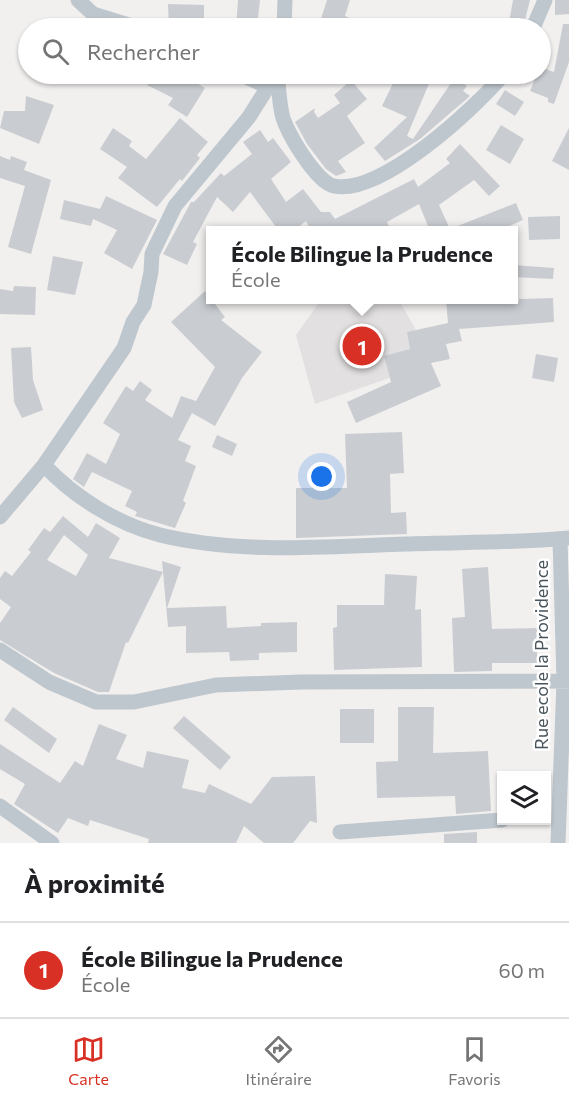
<!DOCTYPE html>
<html lang="fr">
<meta charset="utf-8">
<style>
body{margin:0;font-family:Commissioner,sans-serif;background:#f2f2f2;color:#202124}
.controls{position:absolute;right:18px;bottom:18px;display:grid;overflow:hidden;border-radius:0px;box-shadow:0 2px 4px #0004}
.controls button{width:54px;height:54px;display:grid;place-items:center;padding:0;border:0;border-bottom:2px solid #e0e0e0;background:#fff;color:#202124;font:30px sans-serif}
.you{position:absolute;left:322px;top:477px;width:21px;height:21px;margin:-15px;border:4px solid #fff;border-radius:50%;background:#1a73e8;box-shadow:0 0 0 9px #1a73e833}
.badge{display:grid;place-items:center;width:39px;height:39px;border-radius:50%;background:#d93025;color:#fff;font-size:20px;font-weight:700}
.pin{position:absolute;translate:-50% -50%;border:3px solid #fff;box-shadow:0 2px 6px #0006}
.popup{position:absolute;left:206px;top:226px;width:312px;height:78px;box-sizing:border-box;display:grid;place-content:center;border-radius:0px;background:#fff;filter:drop-shadow(0 2px 4px #0005);font-size:20px;white-space:nowrap;color:#757577}
.popup b{font-size:22px;color:#202124}
.popup::after{content:'';position:absolute;left:50%;top:100%;margin-left:-12px;border:12px solid transparent;border-top-color:#fff}
.list{margin:0;padding:0;list-style:none}
h2{display:flex;justify-content:space-between;align-items:center;height:78px;margin:0;padding:0 24px;font-size:26px}
h2 small{font-size:20px;font-weight:400;color:#757577}
.list li{display:grid;grid-template-columns:39px 1fr auto;gap:18px;align-items:center;box-sizing:border-box;height:96px;padding:0 24px;border-top:2px solid #e0e0e0}
.list b{display:block;font-size:22px;white-space:nowrap}
.list p{margin:0;font-size:20px;white-space:nowrap;color:#757577}
.list em{font-size:20px;font-style:normal;color:#757577}
.icon{flex:none;width:33px;height:33px;fill:none;stroke:currentColor;stroke-width:2;stroke-linecap:round;stroke-linejoin:round}
.map{position:relative;flex:none;width:569px;height:843px;overflow:hidden}
.search{position:absolute;background:#fff;box-shadow:0 2px 4px #0004;left:18px;right:18px;top:18px;height:66px;display:flex;align-items:center;gap:15px;box-sizing:border-box;padding:0 21px;border-radius:33px;color:#757577;font-size:22px}
.sheet{height:174px;background:#fff}
nav{display:flex;justify-content:space-around;align-items:center;box-sizing:border-box;height:84px;border-top:2px solid #e0e0e0;background:#fff;font-size:16px;color:#757577}
nav a{display:grid;justify-items:center;gap:3px}
nav .on{color:#d93025}
.map>svg:first-child{display:block}
.education{fill:#e2e0e1}
.building{fill:#c9cdd1;fill-rule:evenodd}
.lines{fill:none;stroke-linecap:round;stroke-linejoin:round}
.street{stroke:#bec7cd;stroke-width:15}
.labels{text-anchor:middle;dominant-baseline:central;stroke-width:5;stroke-linejoin:round;paint-order:stroke}
.street-label{font-size:18px;fill:#48545c;stroke:#fff}
</style>
<div class="map">
<svg width="569" height="843" viewBox="0 0 569 843">
<rect width="100%" height="100%" fill="#f2efef"/>
<!-- education -->
<path class="education" d="M321,300H399L431,357L418,368L315,404L296,335Z"/>
<!-- building -->
<path class="building" d="M238,0H260L257,28H236Z
M327,0H350L345,16L374,28H318Z
M513,0H530L523,28H508Z
M555,0H569V14L555,15Z
M168,4L204,5V28H169Z
M563,24H569V62L554,104L548,102V98L530,91L537,74H540V67L554,72Z
M152,74H181L205,88L187,117L168,105L173,98L147,85Z
M405,74H433L407,136L413,139L455,77L467,86L463,91L470,96L420,139L385,161L374,148L407,117L382,106L395,79L401,82Z
M351,80L367,99L347,116L365,143L338,161L346,172L336,176L326,169L307,144L295,122L315,108L314,112L318,118L340,103L334,95Z
M505,90L524,102L515,116L496,104Z
M26,96L54,105L39,144L0,128L4,111H25Z
M180,118L208,142L197,155L200,158L182,181L180,179L157,207L118,178L127,167L100,149L113,128L132,141L129,146L146,159Z
M501,125L524,139L510,164L486,150Z
M569,128V170L552,161Z
M260,130L268,142L273,138L291,162L271,179L286,202L303,189L321,212H330L335,219L414,179L418,187L450,163L446,159L460,144L500,186L489,196L474,180L439,205L450,229L516,203L523,220L498,231H488L486,227L477,231H430L419,204L387,222L391,231H311L306,221L293,231H279L250,192L233,212L217,197L193,242L197,244L187,265L163,254L191,202H194L221,173L224,176L252,154L243,142Z
M0,156L10,160L11,156L27,162L24,170L51,180L31,254L8,247L25,186L0,178Z
M106,196L157,220L132,269L104,253L117,230L93,219L91,226L60,219L64,200L100,209Z
M560,216V239L529,240L528,217Z
M53,256L83,262L75,295L47,290Z
M513,265L554,268L553,279L513,277Z
M14,286L36,287L35,315L0,314V289L13,291Z
M205,291L225,317L221,320L262,352L242,378L215,426L192,413L178,440L191,446L185,461L196,466L183,501L186,503L175,528L135,516L137,512L125,506L132,491L92,472L84,487L73,479L87,453L106,464L120,434L103,423L126,386L133,391L140,381L152,390L145,400L172,418L181,396L196,401L215,367L171,322Z
M553,298L554,322L459,329L462,341L446,344L450,359L431,363L441,386L356,423L347,402L391,382L384,356L410,349L407,332L448,323L446,300H476L477,303L519,302V299Z
M31,347L33,380L43,410L22,418L14,402L11,348Z
M536,354L558,358L554,382L532,378Z
M402,432L404,473L390,474L391,513L406,512L407,534L296,538V488H347L345,434Z
M217,435L237,444L232,456L212,447Z
M63,516L88,537L96,523L120,538L109,558L163,572L128,643L126,642L109,692H98L54,673L0,640V623L11,607L0,599V578L5,571L12,576L31,552L28,550L44,528L50,532ZM64,535L88,555L76,576L47,560Z
M162,561L181,567L167,608L226,606L227,628L261,626V623L297,622V652L259,653V660L230,661L229,652L186,653V626L168,627Z
M488,567L492,629L537,628V663H492V671L454,672L452,618L465,617L462,569Z
M385,574L417,576L415,610L421,609L422,667L334,670L333,628L337,627V605H384Z
M13,707L57,739L49,753L4,720Z
M398,707H434L433,753L488,751L491,811L456,814L455,796L377,798L376,762L398,761Z
M340,709H374V743H340Z
M184,716L231,757L220,770L173,728Z
M99,724L127,735L116,759L143,768L147,751L189,760L182,788L205,793L209,784L251,804L272,777L315,776L317,823L310,821L293,843H264L244,826L236,843H148L149,839L90,820L88,826L68,818L58,833L14,804L25,784L0,769V744L60,783L75,761L83,766Z
M477,832V843H444V834Z"/>
<g class="lines">
<!-- street -->
<path class="street" d="M78,0L93,14L138,28
M284,28L285,0
M533,28L545,0
M240,74L268,87
M277,74C279,87 279,101 282,114C285,131 317,183 334,186C381,196 475,108 504,74
M44,465C74,497 117,524 160,535C238,554 325,547 405,544C459,542 515,543 569,538
M0,517L44,465L124,348L133,322L144,305L151,272L152,254L175,206L249,117L276,74
M0,650L49,682L96,702H134L216,685L301,682L569,681
M0,806L52,843
M340,832L502,820
M558,843L564,681L560,539"/>
</g>
<g class="labels">
<!-- street labels -->
<g class="street-label">
<text transform="translate(541 655) rotate(-90)">Rue ecole la Providence</text>
</g>
</g>
</svg>
<div class="controls">
<button><svg class="icon" aria-label="layers" viewBox="0 0 24 24"><path d="M12 4l9 5-9 5-9-5zM3 14l9 5 9-5"/></svg></button>
</div>
<div class="you"></div>
<div class="pin badge" style="left:362px;top:346px">1</div>
<div class="popup"><b>École Bilingue la Prudence</b>École</div>
<div class="search"><svg class="icon" aria-label="search" viewBox="0 0 24 24"><circle cx="10" cy="10" r="6"/><path d="M15 15l6 6"/></svg>Rechercher</div>
</div>
<section class="sheet">
<h2>À proximité<small></small></h2>
<ul class="list">
<li><span class="badge">1</span><div><b>École Bilingue la Prudence</b><p>École</p></div><em>60 m</em></li>
</ul>
</section>
<nav>
<a class="on"><svg class="icon" aria-label="map" viewBox="0 0 24 24"><path d="M3 6l6-2 6 2 6-2v14l-6 2-6-2-6 2zM9 4v14M15 6v14"/></svg>Carte</a>
<a><svg class="icon" aria-label="directions" viewBox="0 0 24 24"><path d="M12 3l9 9-9 9-9-9zM9 14v-3h6M13 9l2 2-2 2"/></svg>Itinéraire</a>
<a><svg class="icon" aria-label="saved" viewBox="0 0 24 24"><path d="M7 4h10v16l-5-4-5 4z"/></svg>Favoris</a>
</nav>
